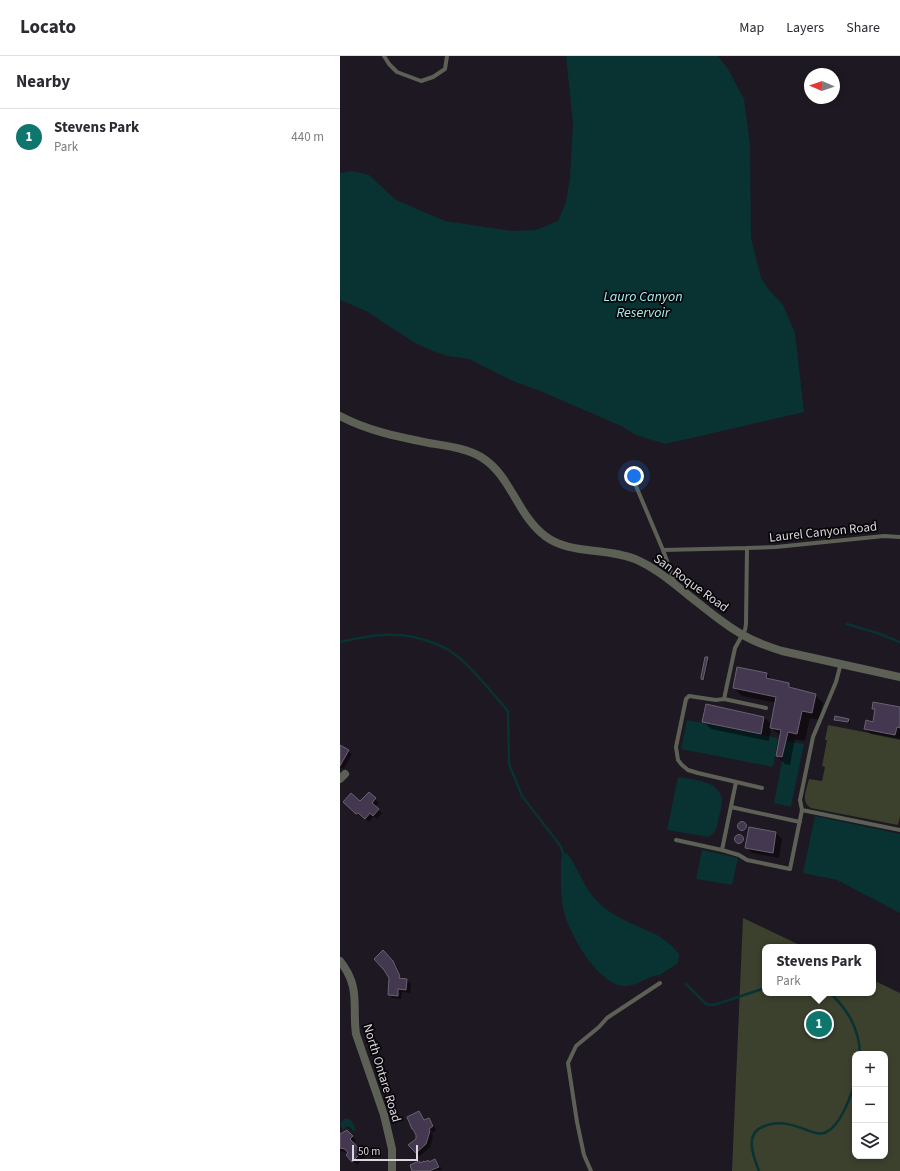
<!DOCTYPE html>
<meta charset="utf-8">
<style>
body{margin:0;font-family:"Source Sans 3",sans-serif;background:#f2f2f3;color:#2b2b33}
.controls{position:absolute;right:12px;bottom:12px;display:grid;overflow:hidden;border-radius:8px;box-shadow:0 2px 6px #0003}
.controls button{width:36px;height:36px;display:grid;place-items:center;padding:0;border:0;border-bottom:1px solid #e1e1e2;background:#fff;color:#2b2b33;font:20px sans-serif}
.compass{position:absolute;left:464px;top:12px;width:36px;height:36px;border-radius:50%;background:#fff;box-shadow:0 2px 6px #0003;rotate:272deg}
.scale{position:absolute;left:12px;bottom:10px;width:66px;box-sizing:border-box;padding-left:4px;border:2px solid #dbd7de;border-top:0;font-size:11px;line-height:14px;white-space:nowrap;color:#dbd7de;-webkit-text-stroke:3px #070508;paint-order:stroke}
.you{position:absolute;left:294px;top:420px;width:14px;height:14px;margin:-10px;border:3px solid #fff;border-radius:50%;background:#1a73e8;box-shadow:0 0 0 6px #1a73e833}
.badge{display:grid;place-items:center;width:26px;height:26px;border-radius:50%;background:#0f766e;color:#fff;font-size:13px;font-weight:700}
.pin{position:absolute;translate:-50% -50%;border:2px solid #fff;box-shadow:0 1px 4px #0006}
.popup{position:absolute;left:422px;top:888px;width:114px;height:52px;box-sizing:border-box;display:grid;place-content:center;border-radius:8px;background:#fff;filter:drop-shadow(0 1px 3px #0005);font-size:13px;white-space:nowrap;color:#7c7c81}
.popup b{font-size:15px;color:#2b2b33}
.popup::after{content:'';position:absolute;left:50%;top:100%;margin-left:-8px;border:8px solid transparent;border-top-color:#fff}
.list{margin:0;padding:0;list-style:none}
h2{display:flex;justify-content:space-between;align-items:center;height:52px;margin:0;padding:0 16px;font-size:17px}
h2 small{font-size:13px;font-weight:400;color:#7c7c81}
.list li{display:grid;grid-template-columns:26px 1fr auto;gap:12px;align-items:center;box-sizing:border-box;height:56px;padding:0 16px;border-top:1px solid #e1e1e2}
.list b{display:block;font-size:15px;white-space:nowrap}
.list p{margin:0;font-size:13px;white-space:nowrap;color:#7c7c81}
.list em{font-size:13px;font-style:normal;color:#7c7c81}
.icon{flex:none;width:22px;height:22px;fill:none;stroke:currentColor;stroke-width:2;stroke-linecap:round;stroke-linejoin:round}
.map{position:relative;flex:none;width:560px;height:1115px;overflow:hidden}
header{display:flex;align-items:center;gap:24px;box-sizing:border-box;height:56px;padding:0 20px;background:#fff;border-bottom:1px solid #e1e1e2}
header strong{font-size:19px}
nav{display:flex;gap:22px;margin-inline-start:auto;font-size:14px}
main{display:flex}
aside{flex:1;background:#fff}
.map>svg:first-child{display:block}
.green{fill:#3c412d;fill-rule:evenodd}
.water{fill:#093233}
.shadow{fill:#0007}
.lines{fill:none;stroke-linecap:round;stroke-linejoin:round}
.stream{stroke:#093233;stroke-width:2.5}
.building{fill:#443850;stroke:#696270}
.service{stroke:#5d6155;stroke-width:4}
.minor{stroke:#5d6155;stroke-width:8}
.labels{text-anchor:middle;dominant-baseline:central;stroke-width:3.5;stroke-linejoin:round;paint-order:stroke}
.street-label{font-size:13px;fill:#dbd7de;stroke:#070508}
.water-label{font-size:14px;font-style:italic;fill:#a3eeee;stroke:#070508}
</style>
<header>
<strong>Locato</strong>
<nav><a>Map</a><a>Layers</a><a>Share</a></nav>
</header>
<main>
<aside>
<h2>Nearby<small></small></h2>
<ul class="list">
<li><span class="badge">1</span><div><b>Stevens Park</b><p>Park</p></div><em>440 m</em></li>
</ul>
</aside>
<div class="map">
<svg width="560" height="1115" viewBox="0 0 560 1115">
<rect width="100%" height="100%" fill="#1e1822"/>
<!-- green -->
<path class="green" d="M488,669L560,683V760L558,769L471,752C460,746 467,732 469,723L482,725L485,711L482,710L487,684H485Z
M403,862L464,891H425V937H533V924L560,937V1115H392ZM515,998H545V1100H515Z"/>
<!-- water -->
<path class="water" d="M226,0H378L388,13L404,43L410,88L411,182L421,222L430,235L443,249L455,277L464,356L325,388L296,379L281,370L198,334L175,326L129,303L108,300L93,295L75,287L26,255L0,244V117L11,115L29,119L56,144L105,165L172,175L196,174L218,165L226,146L230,122L233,68Z
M347,664L438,682L433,711L341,693Z
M446,685L464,688L451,751L434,747Z
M338,721C353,724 380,724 382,744C382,752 378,763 377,771L375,775L369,781L327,774Z
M475,760L560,778V857L497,824L463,817Z
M362,794L398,802L392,829L356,823Z
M227,797C236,809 241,823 249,835C265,860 293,867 319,880L332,890L339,898L338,907C332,911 326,915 320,919C316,920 312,920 308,922C300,926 292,931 283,930C257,927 230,879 224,856C220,840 221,822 221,805L222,800Z
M6,1062L12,1065L16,1074L13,1075L10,1071L5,1070V1072L4,1074C1,1072 0,1069 1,1066Z"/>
<!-- shadow -->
<path class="shadow" d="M367,602L369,604L364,625L362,623Z
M427,618L433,624L449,628L455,634L475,639L483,647L480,664L470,662L465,685L455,683L450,709L445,708L437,700L441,680L431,672L429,685L371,673L363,665L424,661L432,669L436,647L402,640L394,632Z
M533,652H560V684L531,678L525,673L533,667L536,656Z
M495,663L508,664L510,665V667L496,665Z
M0,690L12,698L4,713L1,711L0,713Z
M29,738L39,747L35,751L42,757L37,763L34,760L29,766L22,760L21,761L5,746L20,747Z
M399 771a4 4 0 1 1 8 0a4 4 0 1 1-8 0Z
M410,772L436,777L442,783L439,802L412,797L406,791Z
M396 784a4 4 0 1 1 8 0a4 4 0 1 1-8 0Z
M47,899L57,910L63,924H67L71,928L70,937L62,936L61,943L52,942L49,938L50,922Z
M79,1056L86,1065L89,1063L93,1067L96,1074L92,1077L93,1080L90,1091L80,1100L76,1097Z
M7,1075L16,1085L13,1087L25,1101L17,1109L8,1099L10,1097L0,1095V1079Z
M95,1104L99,1108L102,1114L74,1115L80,1107H89Z"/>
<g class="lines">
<!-- stream -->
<path class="stream" d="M507,568L537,577L560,586
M0,586C34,578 63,574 96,588C101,590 106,592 110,595C130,608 152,637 168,655L169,708L182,740L216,784L221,791L224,800
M346,928L366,948L374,949L425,932
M490,937C508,954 519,972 520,998
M419,1115C414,1102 404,1079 422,1071C438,1064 451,1068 467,1074C472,1076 478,1079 484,1077C500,1072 513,1037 515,1022"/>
</g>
<!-- building -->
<path class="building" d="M365,601H368L363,624L361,623V621Z
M397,611L427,617L426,622L449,627V631L476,638L472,657L462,655L457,678L448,676L442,701L436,700L441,674L430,672L436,641L393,632Z
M533,646L560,651V672L557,671L555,679L524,673L526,664L533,666L535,653H532Z
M366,648L424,661L421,678L362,666Z
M495,660L509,663L508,666L494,664Z
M0,689L9,694L0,710Z
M29,736L36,742L32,747L39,753L33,760L30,757L25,763L18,757L16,758L3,746L11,737L20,745Z
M397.5 770a4.5 4.5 0 1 1 9 0a4.5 4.5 0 1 1-9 0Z
M409,771L436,776L433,797L405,792Z
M394.5 783a4.5 4.5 0 1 1 9 0a4.5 4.5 0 1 1-9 0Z
M43,894L53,905L60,920L59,922L67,923L66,934L58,933V940L48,939L49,922L44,914L34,903Z
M79,1055L84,1064L89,1062L93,1070L89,1073L90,1075L86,1088L76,1097L68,1089L76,1083V1079L73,1073H72L67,1061Z
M7,1074L13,1080L10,1083L22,1096L12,1106L6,1099L8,1097L5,1093L0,1092V1078Z
M95,1103L99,1111L89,1115H72L70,1109L79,1105L80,1107L84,1105L85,1106L88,1104L89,1106Z"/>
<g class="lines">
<!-- service -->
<path class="service" d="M44,0L49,8L57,16L81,25L93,21L105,13L107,0
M293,423L323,494L335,527
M407,492L436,491L544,480L560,481
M323,494L407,492L406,568L405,574L395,592L384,643
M501,607L496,626L473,681L460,744L462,754L560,774
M422,732L358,717L348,714L342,709L338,704L336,691L346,643L349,640L376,644L384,643L426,652
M391,751L460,766
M336,784L382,794L399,799L407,804L450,813L462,754
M382,794L396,726
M251,1115L244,1099L237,1066L228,1007L236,990L259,971L267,962L320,927"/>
<!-- minor -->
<path class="minor" d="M0,360C28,375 59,381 89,387C107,390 126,392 141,401C171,419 177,459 205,480C230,499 266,491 295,503C316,512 333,527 352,542C367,554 386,570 403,579C415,586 429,591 442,595L560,621
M0,723L5,718
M0,905C21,932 12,948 16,978L44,1059L52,1093V1115"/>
</g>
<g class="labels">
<!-- street labels -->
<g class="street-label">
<text transform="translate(483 476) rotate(-6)">Laurel Canyon Road</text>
<text transform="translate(351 527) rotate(36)">San Roque Road</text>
<text transform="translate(42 1017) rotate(73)">North Ontare Road</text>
</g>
<!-- water labels -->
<g class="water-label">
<text x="303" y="241">Lauro Canyon<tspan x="303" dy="16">Reservoir</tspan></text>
</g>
</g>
</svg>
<div class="controls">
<button>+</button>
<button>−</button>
<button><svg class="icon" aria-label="layers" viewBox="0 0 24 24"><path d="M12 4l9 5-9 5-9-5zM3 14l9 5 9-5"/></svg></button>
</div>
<svg class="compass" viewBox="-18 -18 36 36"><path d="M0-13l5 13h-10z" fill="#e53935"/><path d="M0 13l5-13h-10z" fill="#7c7c81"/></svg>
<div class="scale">50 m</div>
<div class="you"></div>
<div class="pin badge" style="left:479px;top:968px">1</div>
<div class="popup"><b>Stevens Park</b>Park</div>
</div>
</main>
